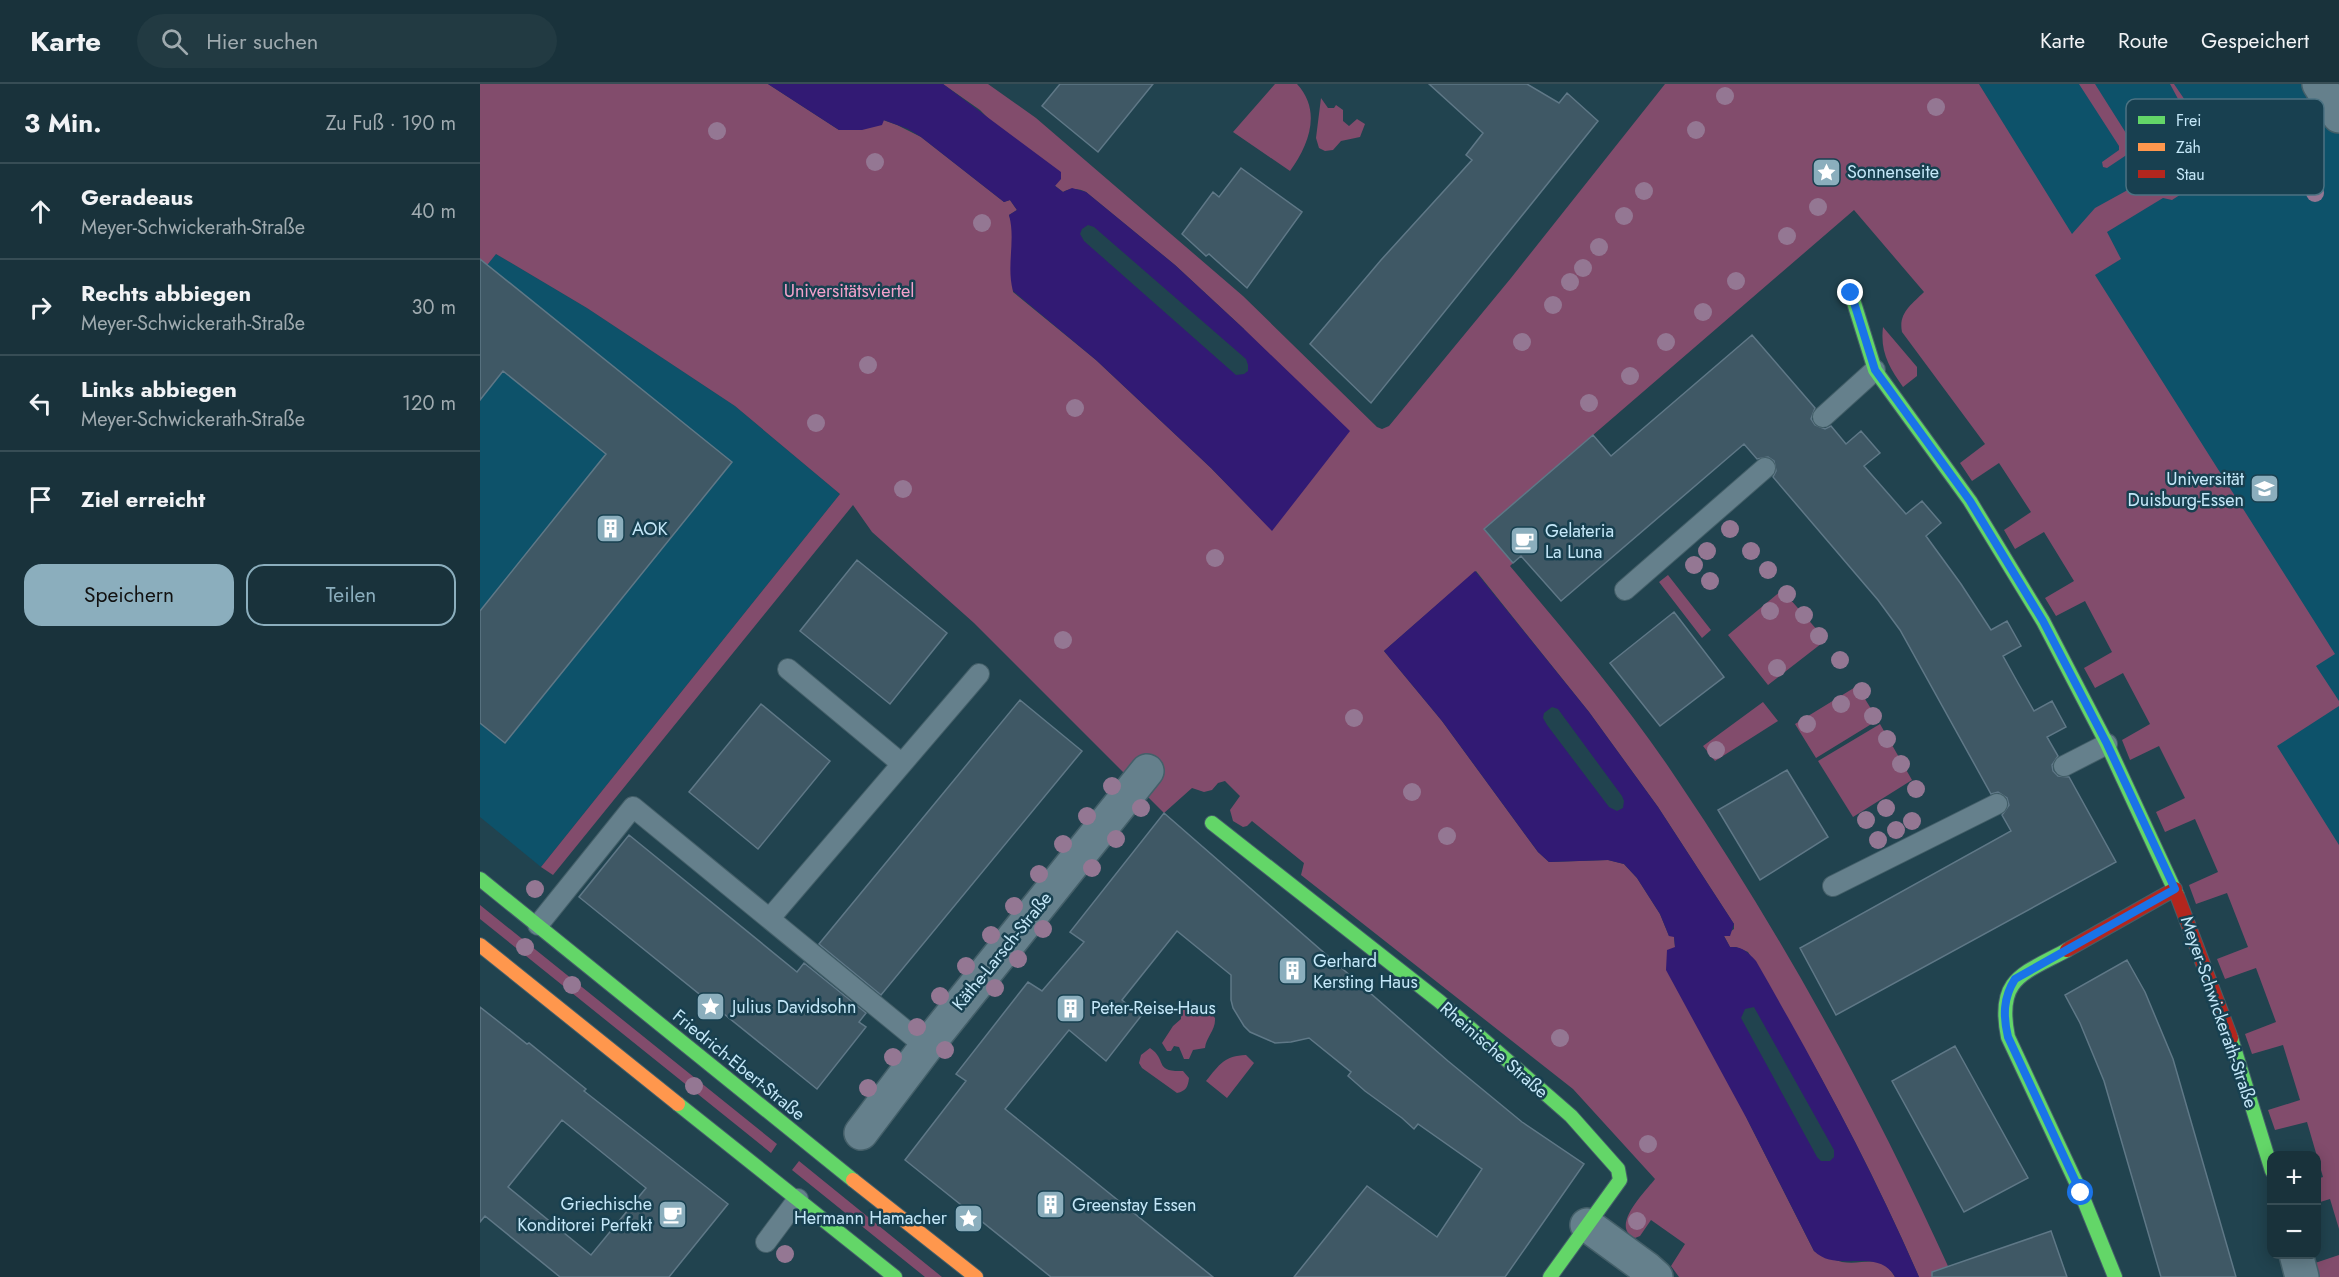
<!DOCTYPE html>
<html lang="de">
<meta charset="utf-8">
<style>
body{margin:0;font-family:Jost,sans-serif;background:#223a42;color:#f1f3f6}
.controls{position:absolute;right:18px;bottom:18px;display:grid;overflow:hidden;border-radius:12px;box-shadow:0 3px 15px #0003}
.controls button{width:54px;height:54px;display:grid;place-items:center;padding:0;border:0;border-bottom:2px solid #374d55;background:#19323b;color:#f1f3f6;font:30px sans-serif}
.stop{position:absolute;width:18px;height:18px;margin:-14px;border:4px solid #1a73e8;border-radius:50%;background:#fff}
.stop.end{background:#1a73e8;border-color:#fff;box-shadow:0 2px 6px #0008}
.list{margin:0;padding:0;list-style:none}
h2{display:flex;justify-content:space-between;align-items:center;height:78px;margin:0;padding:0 24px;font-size:26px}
h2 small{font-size:20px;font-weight:400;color:#9faaaf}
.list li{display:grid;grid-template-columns:39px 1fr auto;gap:18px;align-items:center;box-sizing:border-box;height:96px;padding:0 24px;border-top:2px solid #374d55}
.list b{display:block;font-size:22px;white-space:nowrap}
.list p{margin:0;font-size:20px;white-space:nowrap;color:#9faaaf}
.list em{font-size:20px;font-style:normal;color:#9faaaf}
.actions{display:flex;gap:12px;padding:18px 24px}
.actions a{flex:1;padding:14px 0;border:2px solid #8baebd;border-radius:18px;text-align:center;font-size:21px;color:#8baebd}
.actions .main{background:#8baebd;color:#111}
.icon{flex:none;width:33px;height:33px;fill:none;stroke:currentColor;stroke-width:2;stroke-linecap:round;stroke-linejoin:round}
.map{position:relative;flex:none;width:1859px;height:1193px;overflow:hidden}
header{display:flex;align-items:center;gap:36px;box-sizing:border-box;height:84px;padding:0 30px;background:#19323b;border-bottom:2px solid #374d55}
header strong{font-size:28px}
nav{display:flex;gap:33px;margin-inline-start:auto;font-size:21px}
.search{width:420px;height:54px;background:#223a42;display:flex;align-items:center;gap:15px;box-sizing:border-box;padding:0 21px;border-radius:33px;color:#9faaaf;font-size:22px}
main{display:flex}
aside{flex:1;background:#19323b}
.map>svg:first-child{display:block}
.built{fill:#0d526a}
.green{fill:#824c6c}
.water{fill:#321a74;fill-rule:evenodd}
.building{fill:#3f5865;stroke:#5f7887;stroke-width:1.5;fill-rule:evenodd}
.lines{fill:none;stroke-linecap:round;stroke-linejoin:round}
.lane-casing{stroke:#445f69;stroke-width:22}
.street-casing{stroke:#445f69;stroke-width:36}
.fast-casing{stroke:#445f69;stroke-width:16}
.slow-casing{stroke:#445f69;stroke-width:16}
.jam-casing{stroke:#445f69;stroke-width:16}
.lane{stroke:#65808c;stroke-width:20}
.street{stroke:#65808c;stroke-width:33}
.fast{stroke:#63d668;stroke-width:14}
.slow{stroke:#ff974d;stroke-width:14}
.jam{stroke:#b3261e;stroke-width:14}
.tree{fill:#947793}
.route{stroke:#1a73e8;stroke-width:8}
.labels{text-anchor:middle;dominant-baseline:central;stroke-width:5;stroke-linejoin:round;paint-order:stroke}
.poi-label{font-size:18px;fill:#c4e7f8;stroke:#184050;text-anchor:start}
.park-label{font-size:18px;fill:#f3a2cb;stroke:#184050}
.street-label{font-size:18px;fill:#c4e7f8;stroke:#184050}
.key{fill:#184050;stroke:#4c7282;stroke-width:1.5}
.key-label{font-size:16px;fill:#c4e7f8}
</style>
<header>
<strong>Karte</strong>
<div class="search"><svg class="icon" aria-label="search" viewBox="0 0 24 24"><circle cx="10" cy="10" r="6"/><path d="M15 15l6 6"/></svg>Hier suchen</div>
<nav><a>Karte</a><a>Route</a><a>Gespeichert</a></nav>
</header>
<main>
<aside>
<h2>3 Min.<small>Zu Fuß · 190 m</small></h2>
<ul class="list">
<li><svg class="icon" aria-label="ahead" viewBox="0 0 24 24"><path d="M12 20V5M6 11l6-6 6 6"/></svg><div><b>Geradeaus</b><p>Meyer-Schwickerath-Straße</p></div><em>40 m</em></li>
<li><svg class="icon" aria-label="right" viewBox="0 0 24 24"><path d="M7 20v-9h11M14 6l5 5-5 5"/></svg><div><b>Rechts abbiegen</b><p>Meyer-Schwickerath-Straße</p></div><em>30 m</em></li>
<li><svg class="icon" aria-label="left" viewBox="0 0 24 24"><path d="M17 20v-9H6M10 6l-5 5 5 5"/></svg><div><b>Links abbiegen</b><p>Meyer-Schwickerath-Straße</p></div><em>120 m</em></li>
<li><svg class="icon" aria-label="arrive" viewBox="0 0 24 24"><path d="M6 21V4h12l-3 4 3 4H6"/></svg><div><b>Ziel erreicht</b></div></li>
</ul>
<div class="actions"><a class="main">Speichern</a><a>Teilen</a></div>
</aside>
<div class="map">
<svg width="1859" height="1193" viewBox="0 0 1859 1193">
<rect width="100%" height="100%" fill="#21434f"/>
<!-- built -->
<path class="built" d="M1499,0H1859V801L1764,653L1578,131Z
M11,167L107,224L255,322L360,410L61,783L0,733V181Z"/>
<!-- green -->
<path class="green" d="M0,0H288L359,46L403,36L417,41L441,53L524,118L530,116L537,126L529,131L534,146L531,175L533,208L616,276L731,384L792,446L764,245L695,181L606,108C599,104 589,104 583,108L574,101L500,26L463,0H508L556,34L763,212L897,343L902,345L909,342L1031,194L1185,0H1499L1592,150L1615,124L1684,86L1787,22L1802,45L1692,116L1683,114L1627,148L1641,175L1615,191L1855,570L1836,582L1859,617V622L1797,662L1859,761V1145L1850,1115L1837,1119V1095L1843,1093L1827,1038L1795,1046L1788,1026L1820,1016L1803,961L1772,970L1765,950L1796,938L1776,884L1745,895L1737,875L1768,863L1747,809L1716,820L1709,801L1738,788L1715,735L1685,748L1676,728L1705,714L1679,662L1650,676L1642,656L1670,640L1643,589L1615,604L1604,584L1632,568L1605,517L1576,532L1565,514L1594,497L1564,448L1535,465L1524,446L1551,428L1519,379L1492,397L1480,379L1505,360L1422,248C1418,229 1432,220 1444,208L1374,126L1004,445L1033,479L1030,482C1088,551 1148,621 1198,697C1304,854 1395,1020 1473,1193H1439C1390,1080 1332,973 1268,868L1256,863H1250L1244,852L1254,845V840L1178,723L1109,628L996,487L904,567L962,637L1058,768L1069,778L1128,776L1144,780L1157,794L1180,830L1189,852H1194L1195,863L1268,1037L1334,1167C1343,1171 1353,1176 1362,1178C1384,1182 1401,1168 1415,1193H1199L1191,1182L1205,1160L1171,1136L1160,1152L1155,1154C1129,1143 1165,1108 1175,1095L1093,1005L821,791L824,779L772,737L767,742L763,743L753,737L750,726L760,712L745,697L738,699L732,706L724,708L712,704L684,729L494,539L392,448L373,421L73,791L61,783L360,410L255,322L107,224L16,170L0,190Z
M795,0H817C842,27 829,61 810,87L753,48Z
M1599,0H1615L1651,57L1663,53L1666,58L1627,84L1623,83L1622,78L1639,66V62Z
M1690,0H1694L1711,25V31L1692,44H1689L1686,37L1704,26Z
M841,14L848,24H854L856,21L863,26V37L869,42L877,35L885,40L880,53L861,57L853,66L845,67L839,64L836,54Z
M1403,243L1437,283V292L1423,303C1409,283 1400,268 1403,243Z
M1188,491L1231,546L1222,554L1179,498Z
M1302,506L1346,556L1288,601L1248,551Z
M1377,602L1398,636L1336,674L1315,640Z
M1283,618L1298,637L1235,677L1223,662Z
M1400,640L1432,696L1373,733L1338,677Z
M0,821L297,1060L291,1069L0,835Z
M706,920C716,919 728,926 735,934C736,946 726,953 725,964L713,966L709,975H704L699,963L694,962L691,967H687L682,959L693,942L701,935V924Z
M670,964C688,976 673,988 703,987L709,994C708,1003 706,1007 697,1009L662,984L659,979L661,971Z
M766,971L774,979L747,1014L726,997C740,980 744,972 766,971Z
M319,1077L462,1193H445L312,1086Z
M1859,1171V1193H1839L1835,1179Z"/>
<!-- water -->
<path class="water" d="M288,0H463L581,88V95L575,102L583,108L592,104L606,108L695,181L764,245L870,347L792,447L731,384L616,276L533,207C526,182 536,156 529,131L537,126L530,116L524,118L441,53L428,45L404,36L402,41L382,46H359ZM608,141L614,143L766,275L768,281V287L764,290L756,291L604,157L600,150L602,145Z
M995,487L1109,628L1178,723L1254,840L1250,852H1244L1250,863C1262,862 1268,868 1276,877C1335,980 1392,1084 1439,1193H1415C1398,1162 1357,1190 1334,1167L1268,1037L1186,886L1187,866L1195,863L1194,853L1189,852L1180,830L1157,794L1144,780L1128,776L1069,778L1058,768L962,637L904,567ZM1072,623L1078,625L1142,712L1144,717L1143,724L1137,727L1129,723L1067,641L1063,634L1064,629ZM1274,923L1354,1066V1073L1350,1077H1341L1337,1073L1261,934L1265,925Z"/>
<!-- building -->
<path class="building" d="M580,0H673L618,68L562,22Z
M949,0H1047L1079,19L1087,9L1118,37L891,319L830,260L901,176L992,76L986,71L1003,49Z
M761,84L822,128L767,204L729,170L726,172L702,150L733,108L739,113Z
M0,175L252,378L25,659L0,639V527L126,370L23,287L0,316Z
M1272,251L1335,324L1331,335L1335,341L1345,345L1351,342L1366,360L1381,347L1400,369L1384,382L1426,430L1442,417L1461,439L1446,452L1481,500L1511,546L1527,537L1541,562L1523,572L1538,599L1554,627L1572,617L1586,643L1567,653L1578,672L1572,681L1573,687L1578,692L1589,693L1636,778L1356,931L1320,864L1531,747L1522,731L1529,721L1527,714L1518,708L1511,710L1420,546L1398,516L1293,393L1296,387L1294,377L1288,373L1277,375L1264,360L1081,517L1041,472L1033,479L1004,445L1113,351L1131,372Z
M377,476L467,549L410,620L320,547Z
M1194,528L1244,593L1180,642L1130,579Z
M540,616L602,667L401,911L339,860Z
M281,620L350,677L278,765L209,708Z
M1307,686L1348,753L1280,796L1238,726Z
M684,729L968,977L1042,1038L1104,1080L1025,1193H814L887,1102L957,1153L1002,1085L938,1040L934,1045L922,1034L885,1007L868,992L871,988L829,954L811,958L795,959L770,948L764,942L753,924L751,916V891L697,847L642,916L661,932L626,977L589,946L525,1025L733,1193H571L425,1076L486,997L476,990L548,898L562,907L604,858L590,848Z
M149,751L317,888L324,879L386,929L379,938L386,943L337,1005L99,813Z
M1647,876L1665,908L1693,975L1756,1193H1681L1624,997L1600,939L1585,911Z
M0,923L47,960L49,959L106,1005L104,1007L248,1120L189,1193H80L5,1132L0,1138ZM82,1036L166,1104L111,1171L28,1103Z
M1475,962L1548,1094L1484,1128L1412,997Z
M1571,1147L1587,1193H1452V1188Z"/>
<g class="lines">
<defs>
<path id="lane" d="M1343,333L1395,286
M1145,506L1285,384
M308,585L422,680
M1584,682L1627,660
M1353,802L1517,720
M290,834L499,590
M58,841L153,723L446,963
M286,1158L318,1115"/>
<path id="street" d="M1839,0L1859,32
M381,1049L446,963L667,687
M1107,1141L1166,1184L1176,1193
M1816,1170L1822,1193"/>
<path id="fast" d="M1371,209L1395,286L1490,417L1563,537L1627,660L1697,811
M732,739L959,917L1091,1032L1138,1085L1140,1096L1070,1193
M0,795L373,1096
M1587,866C1543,890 1516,894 1528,953L1601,1109L1635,1193
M1751,954L1792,1087
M198,1020L415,1193"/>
<path id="slow" d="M0,861L198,1020
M373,1096L496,1193"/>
<path id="jam" d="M1697,811L1751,954
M1587,866L1695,805"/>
</defs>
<!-- lane casing -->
<use href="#lane" class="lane-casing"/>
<!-- street casing -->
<use href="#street" class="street-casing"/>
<!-- fast casing -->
<use href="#fast" class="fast-casing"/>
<!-- slow casing -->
<use href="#slow" class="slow-casing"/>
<!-- jam casing -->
<use href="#jam" class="jam-casing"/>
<!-- lane -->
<use href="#lane" class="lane"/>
<!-- street -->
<use href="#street" class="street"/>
<!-- fast -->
<use href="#fast" class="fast"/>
<!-- slow -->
<use href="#slow" class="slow"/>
<!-- jam -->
<use href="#jam" class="jam"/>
</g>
<!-- trees -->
<g class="tree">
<circle cx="1245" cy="12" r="9"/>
<circle cx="1456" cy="23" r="9"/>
<circle cx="1216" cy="46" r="9"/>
<circle cx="237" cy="47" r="9"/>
<circle cx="395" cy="78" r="9"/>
<circle cx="1164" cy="107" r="9"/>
<circle cx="1835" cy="109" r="9"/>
<circle cx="1338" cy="123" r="9"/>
<circle cx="1144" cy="132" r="9"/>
<circle cx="502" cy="139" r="9"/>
<circle cx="1307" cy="152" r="9"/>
<circle cx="1119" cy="163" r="9"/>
<circle cx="1103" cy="184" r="9"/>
<circle cx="1256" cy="197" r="9"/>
<circle cx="1090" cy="198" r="9"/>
<circle cx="1073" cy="221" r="9"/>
<circle cx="1223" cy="228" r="9"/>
<circle cx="1042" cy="258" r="9"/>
<circle cx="1186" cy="258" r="9"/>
<circle cx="388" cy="281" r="9"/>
<circle cx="1150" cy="292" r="9"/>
<circle cx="1109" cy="319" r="9"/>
<circle cx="595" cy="324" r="9"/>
<circle cx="336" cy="339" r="9"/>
<circle cx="423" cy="405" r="9"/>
<circle cx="1250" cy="445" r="9"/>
<circle cx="1227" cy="467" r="9"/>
<circle cx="1271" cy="467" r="9"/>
<circle cx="735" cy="474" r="9"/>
<circle cx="1214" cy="481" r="9"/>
<circle cx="1288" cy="486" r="9"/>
<circle cx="1230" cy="497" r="9"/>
<circle cx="1307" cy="510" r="9"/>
<circle cx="1290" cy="527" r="9"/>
<circle cx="1324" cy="531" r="9"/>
<circle cx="1339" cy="552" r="9"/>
<circle cx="583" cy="556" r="9"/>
<circle cx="1360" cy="576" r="9"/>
<circle cx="1297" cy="584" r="9"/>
<circle cx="1382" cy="607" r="9"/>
<circle cx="1361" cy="620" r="9"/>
<circle cx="1393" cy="632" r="9"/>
<circle cx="874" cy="634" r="9"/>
<circle cx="1327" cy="640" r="9"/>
<circle cx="1407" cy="655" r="9"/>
<circle cx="1236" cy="666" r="9"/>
<circle cx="1421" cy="680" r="9"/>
<circle cx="632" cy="702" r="9"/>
<circle cx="1436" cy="705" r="9"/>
<circle cx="932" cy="708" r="9"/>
<circle cx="661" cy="724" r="9"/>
<circle cx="1406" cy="724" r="9"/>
<circle cx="607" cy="732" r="9"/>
<circle cx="1386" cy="736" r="9"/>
<circle cx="1432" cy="737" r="9"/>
<circle cx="1416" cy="746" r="9"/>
<circle cx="967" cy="752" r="9"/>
<circle cx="636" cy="755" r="9"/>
<circle cx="1398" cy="756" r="9"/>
<circle cx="583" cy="760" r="9"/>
<circle cx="612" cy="784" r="9"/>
<circle cx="559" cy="790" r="9"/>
<circle cx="55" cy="805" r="9"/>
<circle cx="534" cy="822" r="9"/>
<circle cx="563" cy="845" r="9"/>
<circle cx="511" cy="851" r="9"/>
<circle cx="45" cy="863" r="9"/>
<circle cx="538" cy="875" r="9"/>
<circle cx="486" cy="882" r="9"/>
<circle cx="92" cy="901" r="9"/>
<circle cx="515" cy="904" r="9"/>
<circle cx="460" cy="912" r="9"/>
<circle cx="437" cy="943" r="9"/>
<circle cx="1080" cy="954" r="9"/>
<circle cx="465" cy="966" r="9"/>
<circle cx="413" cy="973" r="9"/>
<circle cx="214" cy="1002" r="9"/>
<circle cx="388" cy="1004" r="9"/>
<circle cx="1168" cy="1060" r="9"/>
<circle cx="1157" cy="1137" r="9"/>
<circle cx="305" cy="1170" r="9"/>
</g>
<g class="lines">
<!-- route -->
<path class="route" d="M1371,209L1395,286L1490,417L1563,537L1627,660L1695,805L1535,895C1523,914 1523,932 1528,953L1601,1109"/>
</g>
<!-- icons -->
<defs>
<symbol id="sight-square" viewBox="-11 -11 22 22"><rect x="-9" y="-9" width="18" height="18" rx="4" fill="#8baebd" stroke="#184050"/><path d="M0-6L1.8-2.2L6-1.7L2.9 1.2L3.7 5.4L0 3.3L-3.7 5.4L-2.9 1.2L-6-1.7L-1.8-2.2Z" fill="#fff"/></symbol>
<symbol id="university-square" viewBox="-11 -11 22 22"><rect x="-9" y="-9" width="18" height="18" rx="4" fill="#8baebd" stroke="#184050"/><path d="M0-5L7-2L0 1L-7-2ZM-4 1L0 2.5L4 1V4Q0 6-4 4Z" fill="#fff"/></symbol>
<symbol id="building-square" viewBox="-11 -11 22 22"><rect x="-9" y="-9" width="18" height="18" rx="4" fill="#8baebd" stroke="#184050"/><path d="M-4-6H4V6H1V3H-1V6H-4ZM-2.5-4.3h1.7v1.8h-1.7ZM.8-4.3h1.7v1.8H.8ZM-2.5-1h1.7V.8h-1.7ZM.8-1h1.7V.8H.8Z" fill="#fff"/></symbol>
<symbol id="cafe-square" viewBox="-11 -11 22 22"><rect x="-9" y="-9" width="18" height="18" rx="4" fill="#8baebd" stroke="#184050"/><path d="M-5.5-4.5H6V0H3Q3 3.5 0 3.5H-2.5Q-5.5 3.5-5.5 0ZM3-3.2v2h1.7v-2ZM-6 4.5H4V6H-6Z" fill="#fff"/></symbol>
</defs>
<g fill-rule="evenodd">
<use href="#sight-square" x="1330" y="72" width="33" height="33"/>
<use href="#university-square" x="1768" y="388" width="33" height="33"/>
<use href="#building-square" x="114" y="428" width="33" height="33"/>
<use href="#cafe-square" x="1028" y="440" width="33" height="33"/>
<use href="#building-square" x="796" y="870" width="33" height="33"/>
<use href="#sight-square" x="214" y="906" width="33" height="33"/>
<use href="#building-square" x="574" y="908" width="33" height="33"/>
<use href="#building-square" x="554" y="1104" width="33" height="33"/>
<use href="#cafe-square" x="176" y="1114" width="33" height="33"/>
<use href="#sight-square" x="472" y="1118" width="33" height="33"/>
</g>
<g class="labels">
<!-- poi labels -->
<g class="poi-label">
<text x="1367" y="88">Sonnenseite</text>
<text x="1764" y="395" text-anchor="end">Universität<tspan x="1764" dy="21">Duisburg-Essen</tspan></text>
<text x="152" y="445">AOK</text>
<text x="1065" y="447">Gelateria<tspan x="1065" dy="21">La Luna</tspan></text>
<text x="833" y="877">Gerhard<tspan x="833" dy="21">Kersting Haus</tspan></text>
<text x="252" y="923">Julius Davidsohn</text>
<text x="611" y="924">Peter-Reise-Haus</text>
<text x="172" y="1120" text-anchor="end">Griechische<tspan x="172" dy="21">Konditorei Perfekt</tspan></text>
<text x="592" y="1121">Greenstay Essen</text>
<text x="467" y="1134" text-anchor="end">Hermann Hamacher</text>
</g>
<!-- park labels -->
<g class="park-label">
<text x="369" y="207">Universitätsviertel</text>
</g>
<!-- street labels -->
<g class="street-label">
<text transform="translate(522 867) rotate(-51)">Käthe-Larsch-Straße</text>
<text transform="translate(1739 928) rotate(71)">Meyer-Schwickerath-Straße</text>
<text transform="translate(1014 966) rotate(41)">Rheinische Straße</text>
<text transform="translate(259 981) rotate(39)">Friedrich-Ebert-Straße</text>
</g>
</g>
<!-- legend -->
<rect x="1646" y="15" width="198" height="96" rx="9" class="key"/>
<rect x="1658" y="32" width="27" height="8" fill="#63d668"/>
<rect x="1658" y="59" width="27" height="8" fill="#ff974d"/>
<rect x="1658" y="86" width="27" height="8" fill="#b3261e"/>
<g class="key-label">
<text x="1696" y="42">Frei</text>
<text x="1696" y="69">Zäh</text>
<text x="1696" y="96">Stau</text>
</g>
</svg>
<div class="controls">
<button>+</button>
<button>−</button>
</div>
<div class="stop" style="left:1601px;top:1109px"></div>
<div class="stop end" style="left:1371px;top:209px"></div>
</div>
</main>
